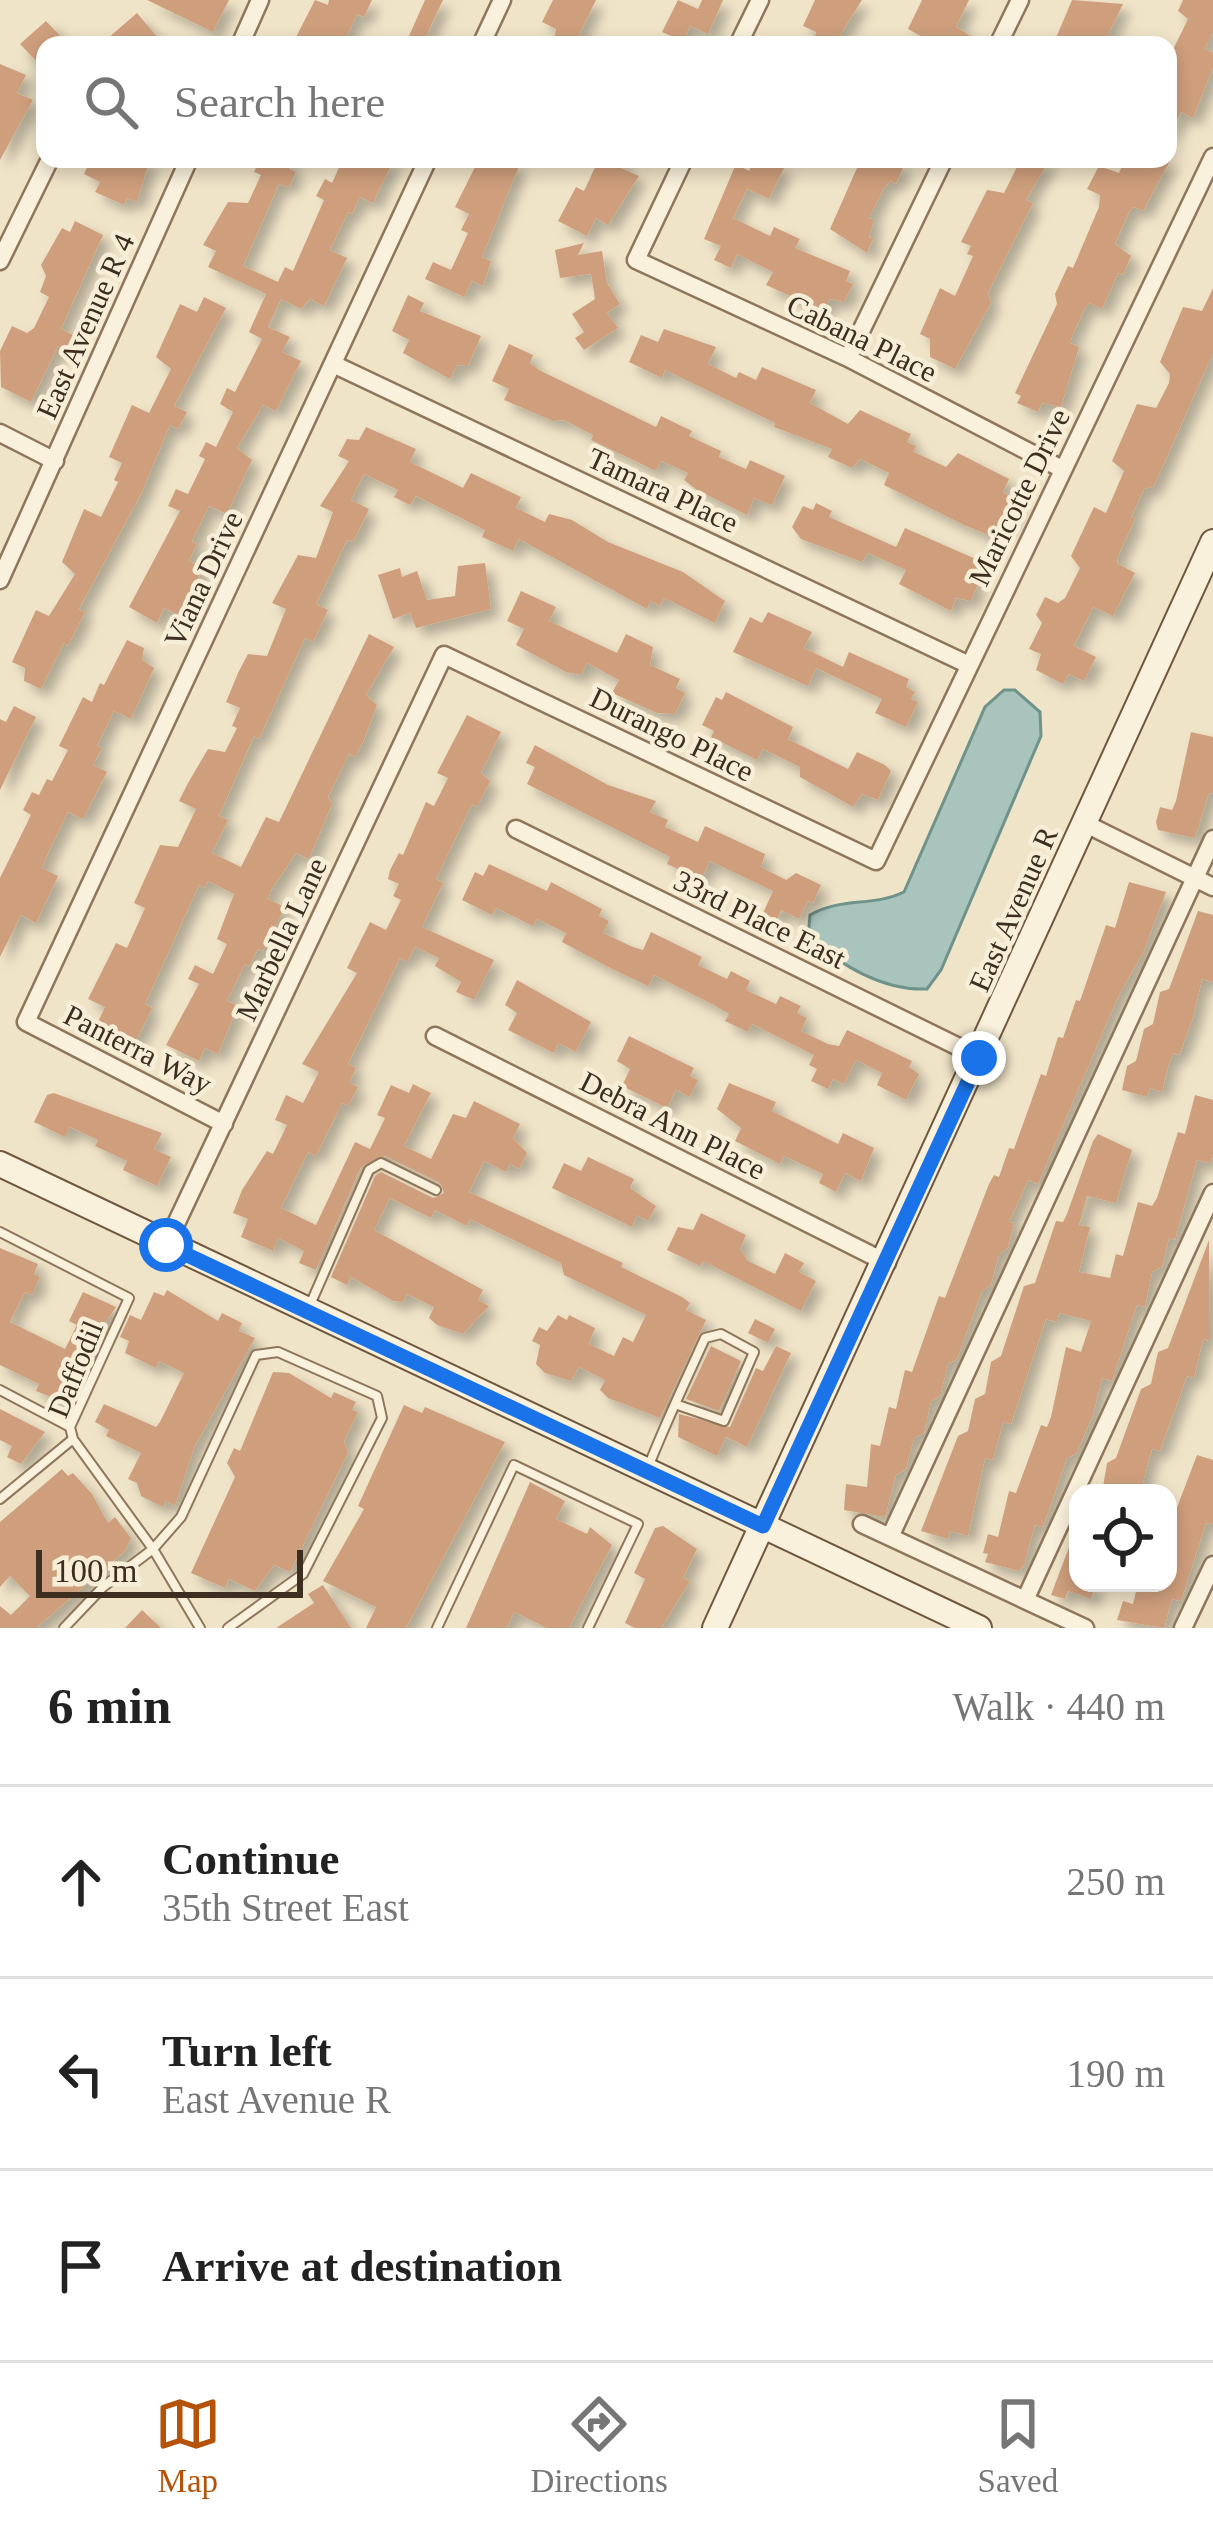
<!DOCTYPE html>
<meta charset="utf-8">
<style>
body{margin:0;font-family:Georgia,serif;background:#f2f2f2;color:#222}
.controls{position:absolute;right:36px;bottom:36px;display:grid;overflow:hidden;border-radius:24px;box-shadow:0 6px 18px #0003}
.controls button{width:108px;height:108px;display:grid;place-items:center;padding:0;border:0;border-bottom:3px solid #e0e0e0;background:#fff;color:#222;font:60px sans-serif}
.scale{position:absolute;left:36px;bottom:30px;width:267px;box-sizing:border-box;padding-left:12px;border:6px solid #3d2e20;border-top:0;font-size:33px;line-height:42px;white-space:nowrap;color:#3d2e20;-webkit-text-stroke:9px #f7eed8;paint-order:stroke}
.stop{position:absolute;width:36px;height:36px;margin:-27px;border:9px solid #1a73e8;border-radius:50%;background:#fff}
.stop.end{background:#1a73e8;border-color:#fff;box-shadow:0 3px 12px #0008}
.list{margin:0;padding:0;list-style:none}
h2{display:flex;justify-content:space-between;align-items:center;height:156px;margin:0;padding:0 48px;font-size:51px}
h2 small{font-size:39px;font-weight:400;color:#767676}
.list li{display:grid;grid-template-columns:78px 1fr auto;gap:36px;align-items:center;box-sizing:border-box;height:192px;padding:0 48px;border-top:3px solid #e0e0e0}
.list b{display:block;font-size:45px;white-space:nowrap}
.list p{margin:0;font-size:39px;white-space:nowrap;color:#767676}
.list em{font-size:39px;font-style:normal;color:#767676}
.icon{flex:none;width:66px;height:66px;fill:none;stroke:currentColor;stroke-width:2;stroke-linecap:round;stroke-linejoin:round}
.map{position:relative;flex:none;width:1213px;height:1628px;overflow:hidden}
.search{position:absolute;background:#fff;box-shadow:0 6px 18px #0003;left:36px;right:36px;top:36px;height:132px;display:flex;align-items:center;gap:30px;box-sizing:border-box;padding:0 42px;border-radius:24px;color:#767676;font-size:45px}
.sheet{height:732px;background:#fff}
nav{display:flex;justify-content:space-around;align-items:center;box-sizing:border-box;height:168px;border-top:3px solid #e0e0e0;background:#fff;font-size:33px;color:#767676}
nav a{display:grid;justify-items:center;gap:6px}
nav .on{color:#b45309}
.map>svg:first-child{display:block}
.water{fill:#a9c4bc;stroke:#6f938a;stroke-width:3}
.building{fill:#cf9f7d;filter:url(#shadow)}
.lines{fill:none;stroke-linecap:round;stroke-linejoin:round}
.lane-casing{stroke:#8d765c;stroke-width:12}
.street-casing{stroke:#8d765c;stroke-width:21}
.secondary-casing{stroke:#6f573f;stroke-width:28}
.lane{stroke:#faf1dc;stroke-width:8}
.street{stroke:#faf1dc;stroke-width:16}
.secondary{stroke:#faf1dc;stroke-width:24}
.route{stroke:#1a73e8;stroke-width:15}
.labels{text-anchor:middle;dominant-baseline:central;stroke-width:9;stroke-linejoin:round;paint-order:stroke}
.street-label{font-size:30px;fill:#3d2e20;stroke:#f7eed8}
</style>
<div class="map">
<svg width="1213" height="1628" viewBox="0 0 1213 1628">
<defs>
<filter id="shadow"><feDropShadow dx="8" dy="8" stdDeviation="6" flood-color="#0004"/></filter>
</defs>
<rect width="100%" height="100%" fill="#f0e4c8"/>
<!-- water -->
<path class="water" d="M1004,690H1015L1040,712L1041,736L941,970L927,989C882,991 842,965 808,938L810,915C841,897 873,907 904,892L985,707Z"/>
<!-- building -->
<path class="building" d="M147,0H229L213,32Z
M315,0L328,5L329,0H372L364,17L357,14L343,45H292Z
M425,0H443L422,45H405Z
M553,0H596L574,45H553L556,29L542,22Z
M678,0L698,9L702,0H723L708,34L690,26L683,41L662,32Z
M815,0H862L834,45H813L816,32L803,26Z
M922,0H969L956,27L985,45H937L908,29Z
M1072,0L1123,4L1103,45H1053Z
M1183,0H1213V33L1205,49L1213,53V68L1193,118L1181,112L1168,138V60L1188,19L1178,11Z
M137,13L158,38L150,45H100Z
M46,21L69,45H45V70L20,44Z
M0,64L26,75L17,93L33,100L0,160Z
M91,159H150L137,202L127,198L124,205L95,192L100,182L84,174Z
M260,159H294L289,169L296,172L289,187L279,184L243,266L278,282L285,267L293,271L324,200L316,196L325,179L332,183L343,159H394L373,203L360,197L352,214L348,212L330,250L347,258L324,306L310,299L301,309L281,299L268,327L290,337L282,352L301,361L276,411L263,405L237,448L252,460L227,514L209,506L192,541L197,544L189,561L203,568L181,616L164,608L157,623L129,607L180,511L168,506L176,489L188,494L205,459L199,456L206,442L216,447L233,412L220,404L227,388L235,392L262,339L249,332L266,294L208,267L216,251L203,245L228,202L248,203L261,175L254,172Z
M503,159L519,166L482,257L491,261L483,286L472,281L464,297L425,279L433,262L451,270L468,233L461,230L469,214L455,207L478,161L493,167Z
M599,159H626L621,168L639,176L608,225L596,218L587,236L558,221L576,187L584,191Z
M755,159L785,166L769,199L747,189L733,218L770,236L774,227L800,239L795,248L850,271L846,281L853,284L844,302L830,299L824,311L766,285L773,272L737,254L731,268L714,260L721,246L704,239L736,164L749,171Z
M861,159L905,163L896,184L890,181L884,188L869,218L874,220L869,237L873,239L867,253L830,229Z
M1006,159H1050L1026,200L1033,203L988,293L991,303L955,369L930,357V339L920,334L940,288L955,296L973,256L967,254L971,246L961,242L987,190L1004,193L1018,165Z
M1125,159H1171L1143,211L1134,207L1129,212L1115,244L1131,256L1123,275L1118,273L1102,309L1090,303L1085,308L1073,334L1070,343L1079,347L1061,407L1042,403L1038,412L1017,403L1021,396L1015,393L1057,304L1055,294L1068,266L1073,268L1099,207L1100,195L1087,189L1099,166L1119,173Z
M75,221L103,235L61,329L73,335L66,350L58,346L31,402L1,387L0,351L12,326L27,333L34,328L49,297L40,292L46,276L41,265L62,228L70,232Z
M584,243L578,255L602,251L607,283L620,304L607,313L618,328L584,350L575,338L584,332L572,314L595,299L591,274L560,278L555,250Z
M1213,288V353L1154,486L1144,489L1131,517L1135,519L1118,556L1117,563L1135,573L1113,616L1093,607L1074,646L1096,657L1084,681L1069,674L1063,684L1036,670L1041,654L1029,649L1042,623L1036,615L1045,597L1058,603L1065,598L1080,568L1071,556L1094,507L1106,513L1124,471L1112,461L1137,404L1156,408L1169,383L1170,374L1160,362L1183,307L1202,311Z
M408,295L424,303L420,311L481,336L468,366L457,365L450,379L403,353L409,340L392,331Z
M204,297L226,308L174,406L187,412L178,429L170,425L141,494L79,609L85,612L68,646L64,643L41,689L24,681L25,668L12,662L36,610L49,616L75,574L62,562L84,509L101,517L118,482L114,480L122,463L109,457L132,405L149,413L171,369L156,357L180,304L197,312Z
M664,329L716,347L708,364L736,378L739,372L756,380L762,367L816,390L810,403L848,424L860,410L911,434L907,442L916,446L914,452L946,467L958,453L1009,479L1003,492L1018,501L1005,528L992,526L988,535L964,525L884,485L889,473L860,459L852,468L828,457L832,449L774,427L775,423L665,370L662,378L629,362L641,335L658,342Z
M509,344L533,355L530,363L539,370L656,427L661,416L692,431L689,436L721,451L719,457L746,469L750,460L785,476L772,505L754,498L747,515L697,490L684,480L688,473L661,461L656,471L591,440L593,435L564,420L553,421L504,400L509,389L492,381Z
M366,427L416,449L410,462L447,480L463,488L471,473L521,497L516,508L545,522L549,514L572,520L608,542L683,572L725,601L715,623L664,598L660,606L651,601L647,609L519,539L513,551L482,537L485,530L416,496L410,505L394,497L398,490L364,474L351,500L369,509L353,542L347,540L316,604L328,610L313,642L305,638L259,739L254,736L219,816L228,820L212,853L241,867L266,817L279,822L369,634L394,647L366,695L377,705L363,742L355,757L349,754L328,797L332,804L309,859L296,853L270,892L268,899L285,907L263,951L258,949L249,967L245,964L227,1001L238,1006L218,1054L205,1048L199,1061L166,1045L199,984L188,979L195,965L213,974L227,944L217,939L234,894L208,881L205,888L199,885L145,1004L152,1008L136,1041L126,1038L97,1024L105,1007L88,999L116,943L127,948L145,908L134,903L160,845L178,847L196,809L179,801L188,783L208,749L225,752L237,728L232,726L240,708L226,702L238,673L248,654L267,656L286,609L272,603L298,555L316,558L333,512L320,506L349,461L338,456L347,439L359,440Z
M816,503L832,511L829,517L896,547L905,528L978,560L972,582L978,584L971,601L956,598L951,611L899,584L906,570L868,553L862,562L801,539L792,527L803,506L813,510Z
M485,563L491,609L416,628L410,613L393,619L378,575L400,568L402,577L417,571L427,600L455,596L458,566Z
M521,591L556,607L549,621L617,653L626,634L653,647L650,665L680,679L676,688L685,693L675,714L657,713L612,693L619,680L587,663L581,675L566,672L516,645L524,629L507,621Z
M768,612L812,632L804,648L843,667L849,652L909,679L906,687L915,692L911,699L918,702L906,727L875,713L882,699L816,668L808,686L733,652L750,617L762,623Z
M127,640L144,648L142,660L154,668L131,719L114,711L97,746L102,748L93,765L107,772L83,819L68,812L49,851L42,868L58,876L36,923L21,915L0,957V878L31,815L23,810L32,792L39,795L47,779L52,781L68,750L59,746L83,697L92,702L100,683L104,685Z
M726,692L793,727L788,739L848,769L857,752L885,765L891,771L878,800L862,794L853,807L800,777V767L763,749L757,760L711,737L714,731L702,725L716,697L722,700Z
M14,706L36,717L0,790V719L6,722Z
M467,715L501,732L481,773L490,781L477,807L472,804L436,879L443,883L422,927L494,960L474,1000L456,992L461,982L435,966L439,958L415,947L407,962L400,958L348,1064L356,1068L349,1083L358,1087L348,1106L342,1103L316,1156L308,1152L281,1208L316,1225L355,1142L370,1149L385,1118L377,1115L391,1085L409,1093L413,1084L431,1093L404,1146L431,1159L453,1114L466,1118L474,1101L520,1124L513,1138L527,1153L519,1169L510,1164L506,1172L484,1161L469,1192L623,1263L621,1267L682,1297L690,1303L686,1310L706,1320L660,1418L608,1398L600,1390L605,1380L579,1367L571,1381L545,1373L536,1364L540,1345L532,1341L539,1327L547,1331L558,1315L567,1320L569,1315L595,1328L589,1344L614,1356L623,1337L633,1342L646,1315L564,1275L561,1263L470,1219L467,1226L435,1210L431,1218L390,1198L374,1230L483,1290L478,1300L489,1306L463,1334L437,1325L429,1318L434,1307L407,1294L403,1302L393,1301L351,1277L347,1285L331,1277L375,1176L381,1172L433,1198L444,1193L440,1183L385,1156L361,1167L316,1270L299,1263L304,1251L278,1238L273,1251L241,1237L248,1219L233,1213L242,1190L267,1151L273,1154L287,1125L275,1120L286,1095L303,1103L319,1072L302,1064L357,973L347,968L370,922L386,930L401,900L393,896L399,884L388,879L390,870L399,853L403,855L426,802L434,806L448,778L437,773Z
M1191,732L1213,737V794L1209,793L1195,838L1158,830L1156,822L1160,807L1172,810L1176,801Z
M535,745L608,785L656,801L650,812L668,820L665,827L698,842L705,826L765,854L761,867L786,880L796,873L821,885L813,903L808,901L799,919L781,910L777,920L763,913L773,891L710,861L701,880L667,864L670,857L527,784L535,767L526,763Z
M489,864L547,891L551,882L602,909L599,916L609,921L603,933L633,947L643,950L651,932L702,957L698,965L727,979L731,971L750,981L746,990L776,1004L780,996L801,1006L797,1013L807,1018L801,1031L828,1044L839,1046L847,1030L912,1061L909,1067L919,1074L906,1100L877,1085L882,1073L856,1060L844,1084L833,1079L828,1089L811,1081L817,1069L809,1065L814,1055L752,1024L748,1032L725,1021L729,1014L714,1005L654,975L648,986L612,969L562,942L566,933L537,919L533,926L496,908L492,915L462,900L475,872L483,876Z
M1129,882L1166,892L1143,953L1119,995L1038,1184L1028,1180L1009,1222L1014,1223L1008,1248L999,1254L991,1285L982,1291L957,1359L948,1364L940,1396L931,1401L924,1433L914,1438L906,1469L896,1475L885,1517L844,1510L846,1484L867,1487L871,1444L880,1446L889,1407L896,1409L905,1370L912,1372L939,1296L945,1298L989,1184L994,1175L999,1177L1009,1148L1014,1149L1041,1074L1046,1076L1058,1037L1063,1038L1076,1000L1080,1001L1106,925L1115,928Z
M1198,911L1213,915V982L1202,979L1193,1018L1179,1055L1174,1053L1169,1063L1162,1092L1150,1088L1147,1097L1122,1090L1127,1066L1136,1061L1144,1029L1153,1024L1160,992L1169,989Z
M517,980L591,1022L576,1052L558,1043L554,1053L508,1030L517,1013L505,1005Z
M629,1036L694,1068L690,1076L698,1080L690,1097L676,1090L667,1108L622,1086L630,1069L617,1061Z
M729,1083L776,1102L772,1111L838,1144L843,1133L874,1148L861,1181L845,1173L836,1192L819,1183L823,1174L784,1156L780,1164L735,1141L741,1128L717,1109Z
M54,1093L162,1133L154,1149L171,1157L157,1186L123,1170L127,1161L95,1146L98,1140L70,1127L65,1137L34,1122L47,1095Z
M1195,1095L1213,1100V1157L1209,1163L1197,1160L1175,1240L1169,1238L1162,1267L1152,1272L1145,1307L1137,1305L1112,1381L1102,1378L1093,1415L1076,1454L1067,1458L1043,1527L1035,1525L1024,1565L1019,1571L985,1562L988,1554L983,1553L988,1534L998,1537L1009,1491L1016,1493L1041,1425L1047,1427L1051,1417L1066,1347L1081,1352L1091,1321L1059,1313L1057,1322L1046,1319L1011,1424L1003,1422L993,1460L985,1458L968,1536L950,1531L948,1539L921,1531L958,1436L968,1431L975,1399L985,1394L991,1362L1001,1356L1024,1286L1035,1283L1056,1221L1063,1222L1067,1214L1093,1141L1098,1134L1132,1150L1116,1203L1087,1196L1079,1225L1090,1227L1079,1272L1110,1278L1116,1254L1123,1256L1138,1202L1152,1206L1157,1198L1178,1132L1185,1134Z
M588,1157L634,1179L630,1188L656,1206L648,1221L637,1215L632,1227L552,1188L564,1163L581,1171Z
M701,1213L746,1235L740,1249L748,1261L775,1274L785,1253L804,1263L799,1272L816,1281L801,1311L703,1261L700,1266L667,1250L678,1227L693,1230Z
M1209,1240L1210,1341L1203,1339L1194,1378L1187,1376L1160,1451L1152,1449L1141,1489L1128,1485L1125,1493L1103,1487L1107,1463L1116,1458L1141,1389L1151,1384L1158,1352L1168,1348Z
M0,1248L38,1264L34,1274L40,1277L32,1295L25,1292L10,1322L65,1349L77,1325L69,1321L83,1292L116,1307L86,1351L68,1404L36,1391L39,1384L0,1365Z
M167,1290L218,1321L222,1313L242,1323L239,1331L255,1338L194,1448L175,1506L166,1501L163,1507L141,1496L137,1483L128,1479L141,1453L106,1436L109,1430L95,1422L104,1404L156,1427L160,1422L184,1373L159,1361L156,1368L125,1353L129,1341L120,1337L130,1315L141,1320L154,1292L164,1296Z
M755,1319L775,1329L768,1343L748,1333Z
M711,1346L741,1361L719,1411L686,1399Z
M776,1346L791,1353L747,1447L726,1437L717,1456L678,1437L679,1414L730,1427L756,1368L763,1371Z
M273,1372L289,1373L331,1398L334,1392L356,1402L352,1410L358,1412L344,1441L348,1453L290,1572L274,1565L255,1591L229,1579L225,1588L191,1573L235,1477L227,1463L234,1448L240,1451Z
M404,1405L422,1413L425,1407L505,1442L406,1628H366L376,1607L323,1581L364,1509L358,1506Z
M0,1409L45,1432L21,1464L7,1457L12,1446L0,1440Z
M1197,1455L1213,1460V1524L1206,1523L1181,1601L1172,1599L1164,1628L1117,1620L1123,1601L1133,1604L1138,1583H1168V1531Z
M62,1469L68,1476L73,1473L92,1494L108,1523L115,1517L131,1538L125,1551L36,1628H0V1606L11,1615L30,1596L10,1576L0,1587V1522Z
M530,1482L565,1501L556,1519L587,1534L590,1527L612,1545L569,1628H547L514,1612L507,1628H466Z
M663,1526L697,1549L683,1578L690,1581L661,1628H635L625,1623L645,1579L634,1573L655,1528Z
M1074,1534L1078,1535V1583H1096L1091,1599L1068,1591L1065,1599L1051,1595Z
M323,1585L351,1628H276L314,1603L308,1594Z
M142,1610L161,1628H125Z"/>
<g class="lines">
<defs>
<path id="lane" d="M0,1232L129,1298L70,1427L73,1439L0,1499
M310,1305L369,1170L381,1163L436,1190
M0,1390L70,1427
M73,1439L153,1549L200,1628
M649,1465C666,1422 686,1380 705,1338L721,1334L754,1352L724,1421L675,1404
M64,1628L103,1587L153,1549L181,1517L256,1355L278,1352L377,1396L382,1418L303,1574L228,1628
M437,1628L514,1465L638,1524L588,1628"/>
<path id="street" d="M240,45L260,0
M481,45L502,0
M738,45L760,0
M998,45L1020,0
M684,159L636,260L848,358L1062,469
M0,261L50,159
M848,358L944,159
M333,364L969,665
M0,433L55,461
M0,580L189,159
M1084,823L1213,887
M516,829L979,1057
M435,1036L887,1263
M224,1124L26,1022L428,159
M166,1245L444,655L876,861L1213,157
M862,1524L1085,1628
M890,1537L1213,839
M1025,1600L1213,1193
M1183,1628L1213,1565"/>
<path id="secondary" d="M0,1164L979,1628
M715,1628L1213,542"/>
</defs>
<!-- lane casing -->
<use href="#lane" class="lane-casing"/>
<!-- street casing -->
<use href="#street" class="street-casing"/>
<!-- secondary casing -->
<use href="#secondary" class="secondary-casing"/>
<!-- lane -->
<use href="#lane" class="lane"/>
<!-- street -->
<use href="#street" class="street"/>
<!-- secondary -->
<use href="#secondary" class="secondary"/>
</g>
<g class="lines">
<!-- route -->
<path class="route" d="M166,1245L763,1526L979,1058"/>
</g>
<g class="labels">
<!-- street labels -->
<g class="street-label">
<text transform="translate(85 326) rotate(-66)">East Avenue R 4</text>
<text transform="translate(862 338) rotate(26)">Cabana Place</text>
<text transform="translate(663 490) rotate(25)">Tamara Place</text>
<text transform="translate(1019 497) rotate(-64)">Maricotte Drive</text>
<text transform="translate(203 579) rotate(-65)">Viana Drive</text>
<text transform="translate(672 734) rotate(26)">Durango Place</text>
<text transform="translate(1013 909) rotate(-66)">East Avenue R</text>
<text transform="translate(760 919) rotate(26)">33rd Place East</text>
<text transform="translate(281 939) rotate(-65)">Marbella Lane</text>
<text transform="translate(138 1049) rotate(27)">Panterra Way</text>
<text transform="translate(673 1125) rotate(27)">Debra Ann Place</text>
<text transform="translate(75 1369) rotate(-68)">Daffodil</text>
</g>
</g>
</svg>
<div class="controls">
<button><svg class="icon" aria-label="locate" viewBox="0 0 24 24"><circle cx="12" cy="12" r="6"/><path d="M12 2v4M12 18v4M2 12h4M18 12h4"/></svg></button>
</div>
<div class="scale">100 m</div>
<div class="stop" style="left:166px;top:1245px"></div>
<div class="stop end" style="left:979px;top:1058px"></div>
<div class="search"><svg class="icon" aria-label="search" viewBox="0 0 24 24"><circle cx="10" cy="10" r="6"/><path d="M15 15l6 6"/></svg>Search here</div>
</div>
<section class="sheet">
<h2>6 min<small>Walk · 440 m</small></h2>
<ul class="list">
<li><svg class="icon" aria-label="ahead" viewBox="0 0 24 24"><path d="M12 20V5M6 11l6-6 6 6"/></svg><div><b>Continue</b><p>35th Street East</p></div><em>250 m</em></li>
<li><svg class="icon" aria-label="left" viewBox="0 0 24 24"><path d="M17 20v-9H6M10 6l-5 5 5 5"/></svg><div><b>Turn left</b><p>East Avenue R</p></div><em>190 m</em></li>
<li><svg class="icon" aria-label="arrive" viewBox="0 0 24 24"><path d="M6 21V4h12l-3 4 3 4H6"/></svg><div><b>Arrive at destination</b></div></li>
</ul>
</section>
<nav>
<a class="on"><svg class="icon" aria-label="map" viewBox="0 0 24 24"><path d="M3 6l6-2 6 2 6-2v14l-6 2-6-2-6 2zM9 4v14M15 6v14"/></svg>Map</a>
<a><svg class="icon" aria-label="directions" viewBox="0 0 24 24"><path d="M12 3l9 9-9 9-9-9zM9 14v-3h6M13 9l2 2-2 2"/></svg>Directions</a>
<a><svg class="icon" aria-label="saved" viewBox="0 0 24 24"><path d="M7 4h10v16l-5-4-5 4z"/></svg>Saved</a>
</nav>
